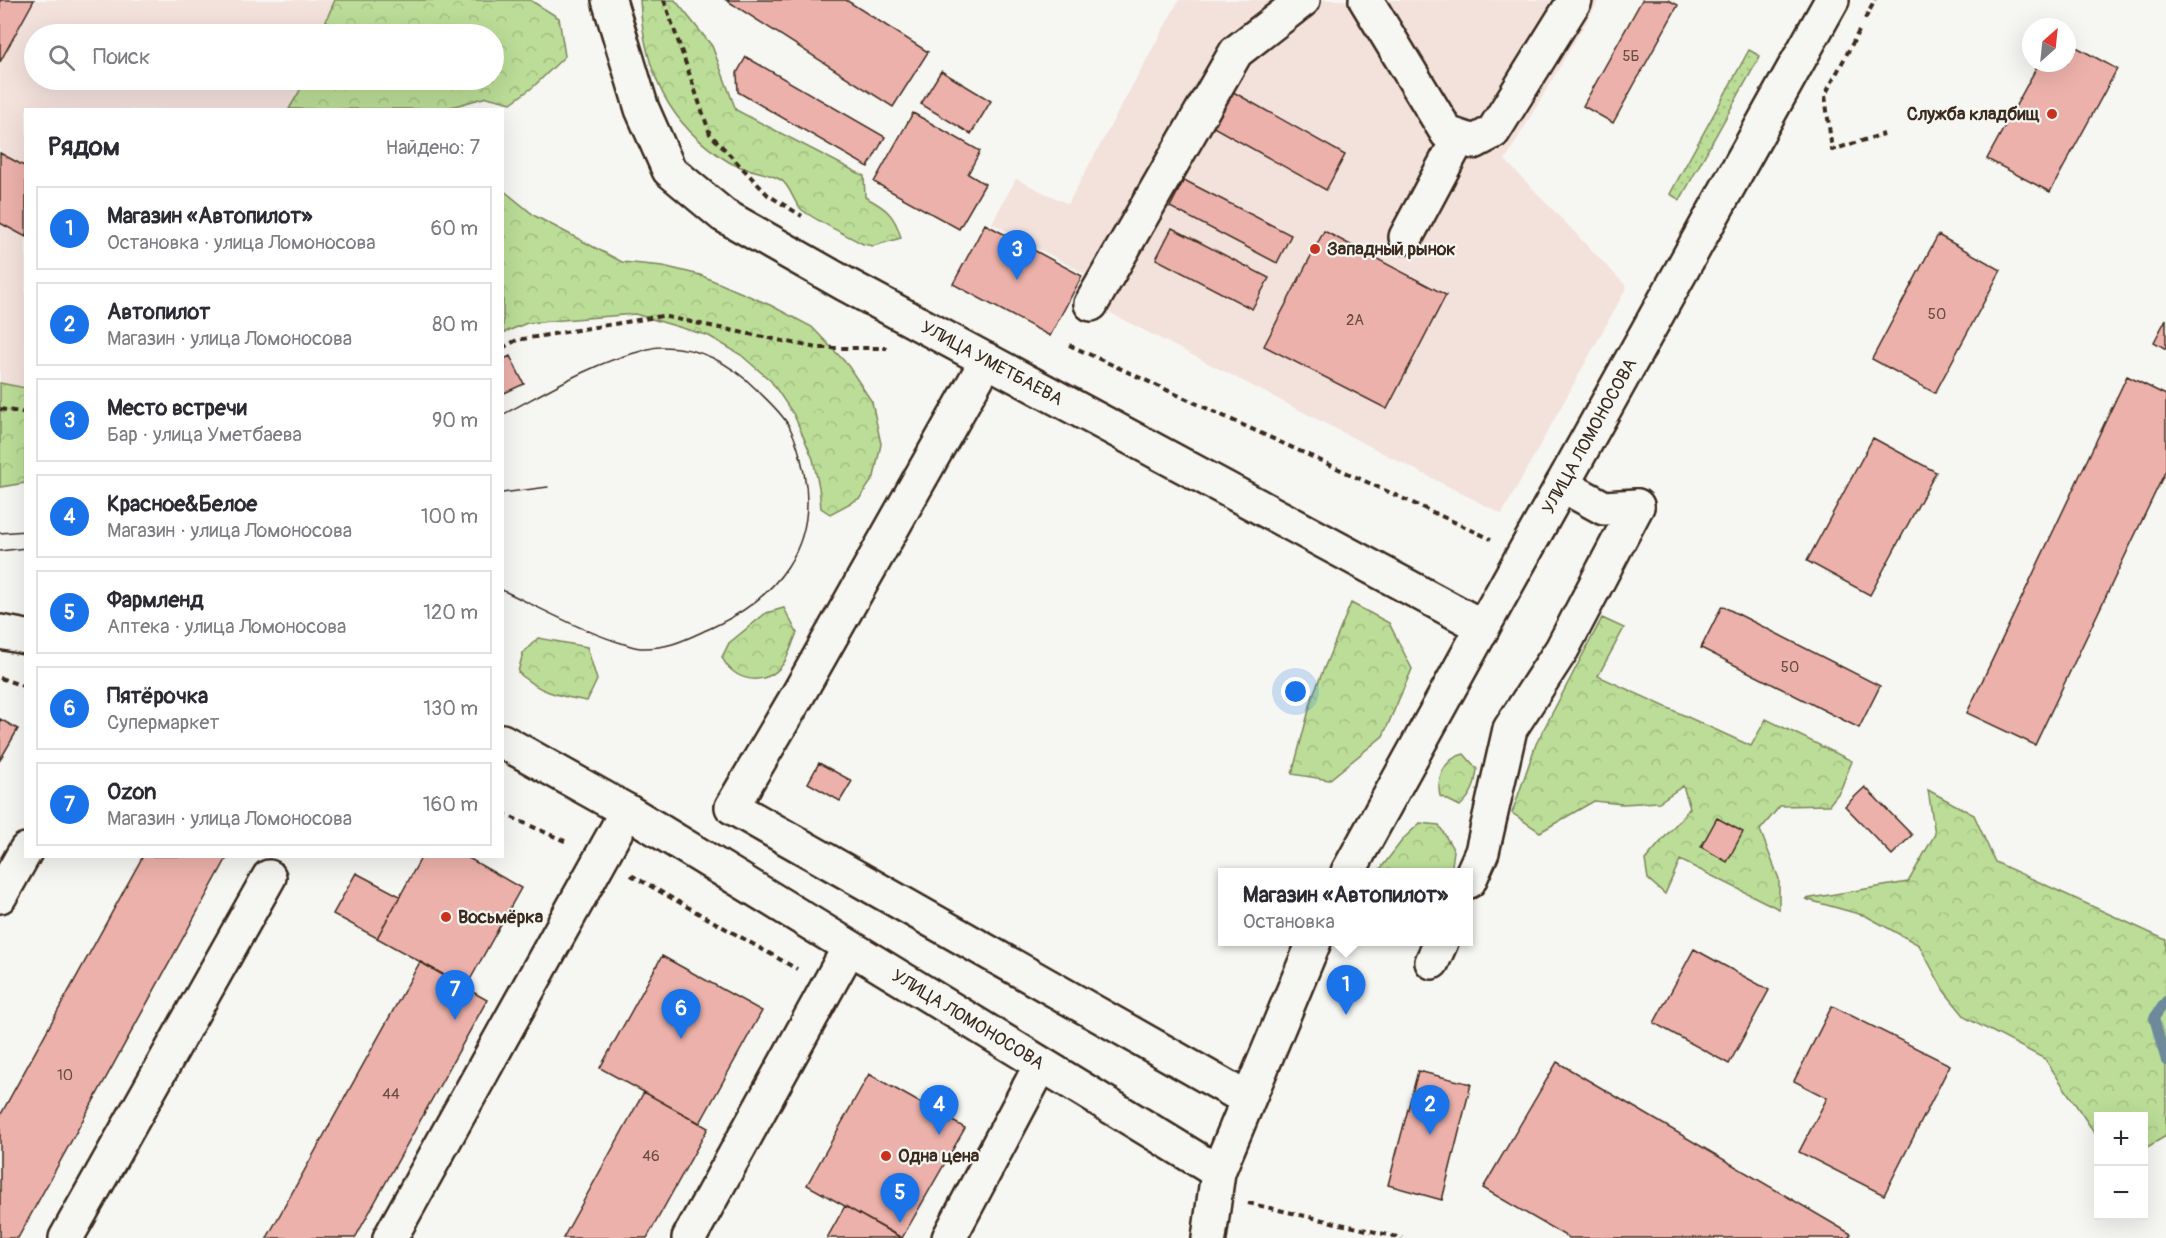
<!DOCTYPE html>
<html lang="ru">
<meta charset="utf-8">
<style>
body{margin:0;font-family:Pangolin,sans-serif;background:#f2f2f3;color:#2b2b33}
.controls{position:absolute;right:18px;bottom:18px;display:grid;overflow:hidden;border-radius:0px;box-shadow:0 6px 24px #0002}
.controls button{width:54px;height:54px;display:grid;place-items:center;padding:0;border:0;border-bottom:2px solid #e1e1e2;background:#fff;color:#2b2b33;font:30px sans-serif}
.compass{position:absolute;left:2022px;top:18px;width:54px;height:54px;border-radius:50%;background:#fff;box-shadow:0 6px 24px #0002;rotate:27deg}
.you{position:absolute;left:1296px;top:692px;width:21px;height:21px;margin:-15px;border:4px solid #fff;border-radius:50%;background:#1a73e8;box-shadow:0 0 0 9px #1a73e833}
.badge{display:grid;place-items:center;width:39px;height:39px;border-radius:50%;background:#1a73e8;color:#fff;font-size:20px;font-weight:700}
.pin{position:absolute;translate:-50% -50px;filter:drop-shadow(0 2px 3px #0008)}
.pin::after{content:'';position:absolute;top:32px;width:21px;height:18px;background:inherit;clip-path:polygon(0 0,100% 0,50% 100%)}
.popup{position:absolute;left:1218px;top:868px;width:255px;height:78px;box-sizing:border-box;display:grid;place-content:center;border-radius:0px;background:#fff;filter:drop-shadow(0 2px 4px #0005);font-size:20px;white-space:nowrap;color:#7c7c81}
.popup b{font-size:22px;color:#2b2b33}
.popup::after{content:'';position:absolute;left:50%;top:100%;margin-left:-12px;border:12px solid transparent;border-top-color:#fff}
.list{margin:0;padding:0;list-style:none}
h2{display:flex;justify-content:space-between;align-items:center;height:78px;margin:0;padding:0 24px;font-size:26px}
h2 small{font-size:20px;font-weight:400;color:#7c7c81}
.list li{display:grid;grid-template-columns:39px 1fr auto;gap:18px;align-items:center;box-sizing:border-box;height:84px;margin:0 12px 12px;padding:0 12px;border:2px solid #e1e1e2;border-radius:0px}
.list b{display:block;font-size:22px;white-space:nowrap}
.list p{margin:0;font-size:20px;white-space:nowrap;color:#7c7c81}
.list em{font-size:20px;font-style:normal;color:#7c7c81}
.icon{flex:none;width:33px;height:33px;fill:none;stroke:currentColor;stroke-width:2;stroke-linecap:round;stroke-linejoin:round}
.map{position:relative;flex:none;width:2166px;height:1238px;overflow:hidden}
.search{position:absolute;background:#fff;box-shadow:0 6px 24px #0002;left:24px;top:24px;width:480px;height:66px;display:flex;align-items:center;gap:15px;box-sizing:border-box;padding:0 21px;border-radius:33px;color:#7c7c81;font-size:22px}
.panel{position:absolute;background:#fff;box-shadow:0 6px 24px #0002;left:24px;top:108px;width:480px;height:750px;border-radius:0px}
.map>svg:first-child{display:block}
.built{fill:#f3e1dc}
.grass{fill:url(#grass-dots);stroke:#7b845a;stroke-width:1.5}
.forest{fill:url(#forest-crowns);stroke:#7b845a;stroke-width:1.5}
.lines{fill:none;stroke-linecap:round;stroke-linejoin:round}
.stream{stroke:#6d899b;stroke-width:10}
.building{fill:#ecb1aa;stroke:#3b2a1e;stroke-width:1.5}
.minor-casing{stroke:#3b2a1e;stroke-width:38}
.major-casing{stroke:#3b2a1e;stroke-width:38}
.path{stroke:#3b2a1e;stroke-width:4;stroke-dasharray:6 4.5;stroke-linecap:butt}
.minor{stroke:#f6f6f2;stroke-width:33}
.major{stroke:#f6f6f2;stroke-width:33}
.tram{stroke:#3b2a1e;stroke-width:1.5}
.poi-dot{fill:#c8321e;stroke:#f6f6f2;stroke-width:2}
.labels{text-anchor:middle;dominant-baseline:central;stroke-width:4.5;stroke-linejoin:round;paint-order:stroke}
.number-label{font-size:15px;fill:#674c41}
.poi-label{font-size:18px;font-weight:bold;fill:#3b2a1e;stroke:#f6f6f2;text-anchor:start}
.street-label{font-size:18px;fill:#3b2a1e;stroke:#f6f6f2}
</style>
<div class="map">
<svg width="2166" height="1238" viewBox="0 0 2166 1238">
<defs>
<pattern id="grass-dots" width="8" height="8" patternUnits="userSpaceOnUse" patternTransform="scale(1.5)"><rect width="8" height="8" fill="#bbdd97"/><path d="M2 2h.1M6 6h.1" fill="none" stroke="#a2be82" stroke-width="1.8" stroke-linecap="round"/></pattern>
<pattern id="forest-crowns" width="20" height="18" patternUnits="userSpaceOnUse" patternTransform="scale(1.5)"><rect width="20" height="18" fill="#bbdd97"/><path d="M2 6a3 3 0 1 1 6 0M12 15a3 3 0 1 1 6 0" fill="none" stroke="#a2be82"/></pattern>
</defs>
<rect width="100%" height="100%" fill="#f6f6f2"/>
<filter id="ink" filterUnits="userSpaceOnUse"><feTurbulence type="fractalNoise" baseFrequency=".0167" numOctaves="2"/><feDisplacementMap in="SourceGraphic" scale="12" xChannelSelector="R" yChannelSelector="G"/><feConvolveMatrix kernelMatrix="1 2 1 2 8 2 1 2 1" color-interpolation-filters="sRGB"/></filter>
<g filter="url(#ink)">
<!-- built -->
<path class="built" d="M0,0H456L437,34H34V80H412L395,109L26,110L25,388L0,383Z
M1179,0H1599L1505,160L1627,287L1502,514L1077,296L1087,275L992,223L1016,179L1068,204Z"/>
<!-- grass -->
<path class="grass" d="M1749,50L1760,56L1680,200L1670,194Z"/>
<!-- forest -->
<path class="forest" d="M335,0H530L559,18L565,56L533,87L511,103L487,97L444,109H289L306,80H494V34H320Z
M640,0H675L712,46L736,110L864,176L865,197C886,208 895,215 901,238L873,246L863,244C843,233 820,223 802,210C793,203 791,186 781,180C765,171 744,171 729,162C667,125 644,70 640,0Z
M503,190L535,216L622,262L663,266L700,275L770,305L812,327L847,364L872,402L881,444L874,477L860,498L830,514L821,508L819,487L813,459L794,415L771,381L741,355L709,336L635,314L527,323L503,333Z
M0,383L26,388L25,483L0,487Z
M1351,603L1389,623L1412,669L1383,736L1329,780L1292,774L1313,695Z
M784,608L797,633C792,643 789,656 783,664C766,688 733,682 722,657L729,643L766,613Z
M1602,618L1624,628L1598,676L1751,746L1766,719L1852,761L1840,791L1829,805L1780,806L1760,830L1779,879V909L1680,860L1665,894L1648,879L1645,860L1690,808L1683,786L1659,802L1622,804L1594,801L1540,832L1512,813L1536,744Z
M538,638L587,647L597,680L587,701C560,696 537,692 518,672L523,653Z
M1464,754L1477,769C1475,786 1472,795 1460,806L1440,796C1436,778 1445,758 1464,754Z
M1928,790L1974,815L1995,862L2166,940V1136L2144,1149V1116H2098V1138L2045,1059L1966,1018L1944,991L1919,945L1866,916L1805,899L1908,882L1935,834Z
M1420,823L1439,825L1454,851L1451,872H1378L1404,838Z"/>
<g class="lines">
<!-- stream -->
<path class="stream" d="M2166,1001L2154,1018L2166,1061"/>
</g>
<!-- building -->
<path class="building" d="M0,0H34L0,62Z
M726,0H846L928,52L893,107Z
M1642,0H1668L1678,5L1613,123L1583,106Z
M2067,42L2117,69L2050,192L1987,159L2039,63H2067Z
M746,57L885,137L868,167L738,92L737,73Z
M941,71L991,101L971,134L921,104Z
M1228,89L1345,155L1326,190L1208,124Z
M913,113L980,151L968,174L985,184L959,229L874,182Z
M0,153L26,167V237L0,223Z
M1184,180L1291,235L1277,263L1170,207Z
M985,224L1082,276L1050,336L953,284Z
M1172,228L1269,278L1252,309L1156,259Z
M1324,231L1446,295L1387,409L1264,346Z
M1938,235L2001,270L1935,393L1872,359Z
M2166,319V349L2154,342Z
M510,356L524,384L502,394V360Z
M2127,376L2166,395V470L2035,745L1967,713Z
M1873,438L1936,472L1870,595L1807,561Z
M1722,606L1880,686L1859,728L1701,648Z
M0,719L18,729L0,760Z
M819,763L852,781L840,801L808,783Z
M1865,787L1912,835L1892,855L1845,806Z
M1717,818L1743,832L1727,862L1701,847Z
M143,856H228L18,1238H0V1116Z
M422,856H465L521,888L466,987L377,938Z
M356,873L400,896L377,938L333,914Z
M1694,949L1769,990L1729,1064L1654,1023Z
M662,956L762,1011L700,1123L600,1068Z
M420,962L487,1000L355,1238H267Z
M1832,1006L1950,1065L1884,1195L1799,1152L1827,1098L1794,1081Z
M1557,1062L1851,1234L1848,1238H1569L1483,1188Z
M1418,1071L1471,1084L1442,1200L1388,1185Z
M869,1074L965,1128L902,1238L807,1185Z
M644,1092L708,1128L647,1238H563Z
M845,1206L901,1238H827Z"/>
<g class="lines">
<defs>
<g id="minor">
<path d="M1366,0L1447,133L1474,142L1493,132L1575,0"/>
<path d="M1406,237L1459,138"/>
<path d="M1091,304L1236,52L1303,0"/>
<path d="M987,360L799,693L732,807L1247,1099"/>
<path d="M1562,485L1604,508L1637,506"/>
<path d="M0,632L26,637"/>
<path id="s1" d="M502,741L627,811L1218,1172"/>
<path d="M1348,872L1483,627"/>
<path d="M1469,881L1482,852L1510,729L1562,649L1637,506"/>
<path d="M0,896L26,850"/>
<path d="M1432,962L1441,942"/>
<path d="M66,1238L269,877"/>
<path d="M390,1238L627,811"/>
<path d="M689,1238L849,948"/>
<path d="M949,1238L1041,1065"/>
<path d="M1209,1238L1218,1172L1314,942"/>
</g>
<g id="major">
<path id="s2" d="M609,0L642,109L669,170L723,215L845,284L1483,627L1832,0"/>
</g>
</defs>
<!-- minor casing -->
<use href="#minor" class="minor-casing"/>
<!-- major casing -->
<use href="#major" class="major-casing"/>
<!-- path -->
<path class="path" d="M664,0L710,134L768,195L802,216
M1865,19L1875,0
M1859,31L1825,95L1832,150L1884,134
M1069,345L1491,539
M502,348L517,340L662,316L817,348H887
M0,409L26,413
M0,678L26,687
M502,813L569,843
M631,875L797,969
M1248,1203L1402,1238"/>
<!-- minor -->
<use href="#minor" class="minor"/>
<!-- major -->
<use href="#major" class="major"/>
<!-- tram -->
<path class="tram" d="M502,415C546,392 590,364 638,352C645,350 652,347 660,347C698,346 730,363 756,389C768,401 781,412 789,426C797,441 801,457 804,473C819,546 776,598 713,627C686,639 670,649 640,648C633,647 625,644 618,642C578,629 540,608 502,590
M502,493L548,487
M0,533L26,531
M0,551L26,548"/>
</g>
</g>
<!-- markers -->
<g class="poi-dot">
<circle cx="2052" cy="114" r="6"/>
<circle cx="1315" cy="249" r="6"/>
<circle cx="446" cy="917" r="6"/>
<circle cx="886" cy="1156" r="6"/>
</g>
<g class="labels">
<!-- number labels -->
<g class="number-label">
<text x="1631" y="56">5Б</text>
<text x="1937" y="314">50</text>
<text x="1355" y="320">2А</text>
<text x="1790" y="667">50</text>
<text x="65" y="1075">10</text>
<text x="391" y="1094">44</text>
<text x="651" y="1156">46</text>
</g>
<!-- poi labels -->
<g class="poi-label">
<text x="2040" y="114" text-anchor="end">Служба кладбищ</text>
<text x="1327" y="249">Западный рынок</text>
<text x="458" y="917">Восьмёрка</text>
<text x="898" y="1156">Одна цена</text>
</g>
<!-- street labels -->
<g class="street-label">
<text stroke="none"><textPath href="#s2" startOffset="558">УЛИЦА УМЕТБАЕВА</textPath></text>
<text stroke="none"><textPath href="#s2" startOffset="1334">УЛИЦА ЛОМОНОСОВА</textPath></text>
<text stroke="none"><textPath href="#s1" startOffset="543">УЛИЦА ЛОМОНОСОВА</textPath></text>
</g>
</g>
</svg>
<div class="controls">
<button>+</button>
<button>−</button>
</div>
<svg class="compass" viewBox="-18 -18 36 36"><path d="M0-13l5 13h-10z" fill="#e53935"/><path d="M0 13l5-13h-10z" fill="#7c7c81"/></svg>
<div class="you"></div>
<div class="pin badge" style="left:1346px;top:1015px">1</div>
<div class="popup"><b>Магазин «Автопилот»</b>Остановка</div>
<div class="pin badge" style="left:1430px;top:1135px">2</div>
<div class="pin badge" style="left:1017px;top:280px">3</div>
<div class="pin badge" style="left:939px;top:1135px">4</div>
<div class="pin badge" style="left:900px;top:1223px">5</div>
<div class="pin badge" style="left:681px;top:1039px">6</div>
<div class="pin badge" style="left:455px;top:1020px">7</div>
<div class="search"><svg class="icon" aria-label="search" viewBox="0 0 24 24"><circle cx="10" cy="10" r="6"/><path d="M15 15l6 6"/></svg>Поиск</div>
<section class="panel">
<h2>Рядом<small>Найдено: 7</small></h2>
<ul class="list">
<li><span class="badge">1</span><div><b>Магазин «Автопилот»</b><p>Остановка · улица Ломоносова</p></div><em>60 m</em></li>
<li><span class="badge">2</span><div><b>Автопилот</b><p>Магазин · улица Ломоносова</p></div><em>80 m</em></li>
<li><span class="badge">3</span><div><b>Место встречи</b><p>Бар · улица Уметбаева</p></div><em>90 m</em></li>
<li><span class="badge">4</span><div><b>Красное&amp;Белое</b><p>Магазин · улица Ломоносова</p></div><em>100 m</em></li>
<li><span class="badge">5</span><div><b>Фармленд</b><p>Аптека · улица Ломоносова</p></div><em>120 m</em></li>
<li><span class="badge">6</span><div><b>Пятёрочка</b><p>Супермаркет</p></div><em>130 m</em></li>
<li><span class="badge">7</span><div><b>Ozon</b><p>Магазин · улица Ломоносова</p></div><em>160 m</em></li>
</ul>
</section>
</div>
